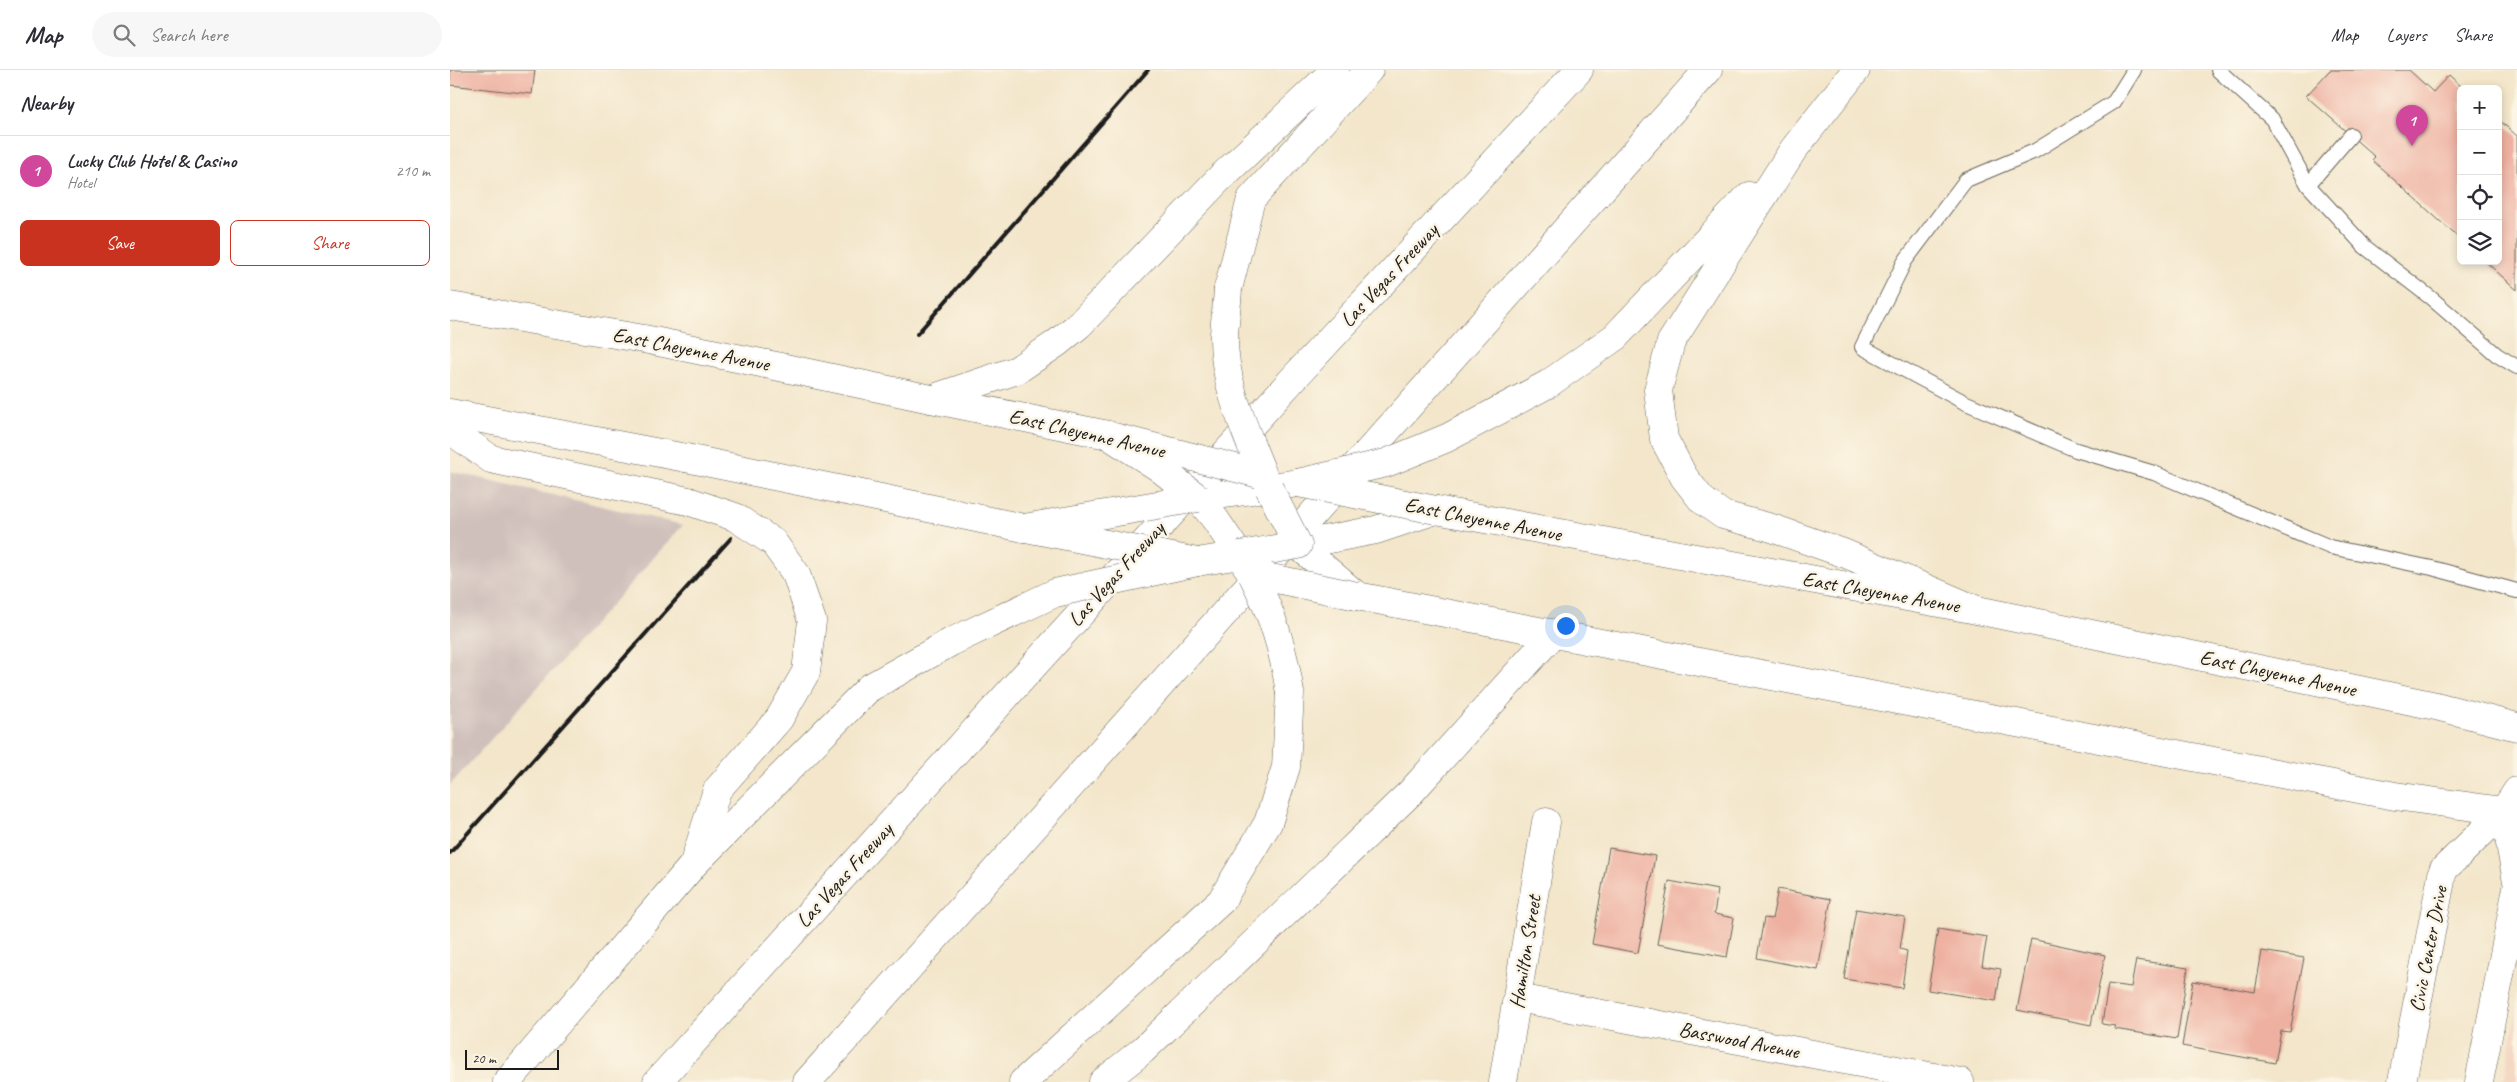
<!DOCTYPE html>
<meta charset="utf-8">
<style>
body{margin:0;font-family:Caveat,sans-serif;background:#f7f7f7;color:#2b2b33}
.controls{position:absolute;right:15px;top:15px;display:grid;overflow:hidden;border-radius:8px;box-shadow:0 2px 8px #0003}
.controls button{width:45px;height:45px;display:grid;place-items:center;padding:0;border:0;border-bottom:1px solid #e1e1e2;background:#fff;color:#2b2b33;font:25px sans-serif}
.scale{position:absolute;left:15px;bottom:12px;width:94px;box-sizing:border-box;padding-left:5px;border:2px solid #1c1c1c;border-top:0;font-size:14px;line-height:18px;white-space:nowrap;color:#1c1c1c;-webkit-text-stroke:4px #fcf5e5;paint-order:stroke}
.you{position:absolute;left:1115px;top:555px;width:18px;height:18px;margin:-12px;border:4px solid #fff;border-radius:50%;background:#1a73e8;box-shadow:0 0 0 8px #1a73e833}
.badge{display:grid;place-items:center;width:32px;height:32px;border-radius:50%;background:#c8321e;color:#fff;font-size:16px;font-weight:700}
.pin{position:absolute;translate:-50% -41px;filter:drop-shadow(0 1px 2px #0008)}
.pin::after{content:'';position:absolute;top:26px;width:18px;height:15px;background:inherit;clip-path:polygon(0 0,100% 0,50% 100%)}
.list{margin:0;padding:0;list-style:none}
h2{display:flex;justify-content:space-between;align-items:center;height:65px;margin:0;padding:0 20px;font-size:21px}
h2 small{font-size:16px;font-weight:400;color:#7c7c81}
.list li{display:grid;grid-template-columns:32px 1fr auto;gap:15px;align-items:center;box-sizing:border-box;height:70px;padding:0 20px;border-top:1px solid #e1e1e2}
.list b{display:block;font-size:19px;white-space:nowrap}
.list p{margin:0;font-size:16px;white-space:nowrap;color:#7c7c81}
.list em{font-size:16px;font-style:normal;color:#7c7c81}
.actions{display:flex;gap:10px;padding:15px 20px}
.actions a{flex:1;padding:11px 0;border:1px solid #c8321e;border-radius:8px;text-align:center;font-size:18px;color:#c8321e}
.actions .main{background:#c8321e;color:#fff}
.icon{flex:none;width:28px;height:28px;fill:none;stroke:currentColor;stroke-width:2;stroke-linecap:round;stroke-linejoin:round}
.map{position:relative;flex:none;width:2067px;height:1012px;overflow:hidden}
header{display:flex;align-items:center;gap:30px;box-sizing:border-box;height:70px;padding:0 25px;background:#fff;border-bottom:1px solid #e1e1e2}
header strong{font-size:24px}
nav{display:flex;gap:28px;margin-inline-start:auto;font-size:18px}
.search{width:350px;height:45px;background:#f7f7f7;display:flex;align-items:center;gap:12px;box-sizing:border-box;padding:0 18px;border-radius:28px;color:#7c7c81;font-size:19px}
main{display:flex}
aside{flex:1;background:#fff}
.map>svg:first-child{display:block}
.built{fill:#f3d4bf}
.industrial{fill:#cfc0bb}
.building{fill:#eeb1a1}
.lines{fill:none;stroke-linecap:round;stroke-linejoin:round}
.lane-casing{stroke:#676359;stroke-width:16}
.street-casing{stroke:#676359;stroke-width:29}
.secondary-casing{stroke:#676359;stroke-width:29}
.primary-casing{stroke:#676359;stroke-width:29}
.highway-casing{stroke:#676359;stroke-width:29}
.lane{stroke:#fff;stroke-width:14}
.street{stroke:#fff;stroke-width:28}
.secondary{stroke:#fff;stroke-width:28}
.primary{stroke:#fff;stroke-width:28}
.highway{stroke:#fff;stroke-width:28}
.rail{stroke:#1c1c1c;stroke-width:4}
.primary-bridge-casing{stroke:#676359;stroke-width:29;stroke-linecap:butt}
.highway-bridge-casing{stroke:#676359;stroke-width:29;stroke-linecap:butt}
.primary-bridge{stroke:#fff;stroke-width:28}
.highway-bridge{stroke:#fff;stroke-width:28}
.labels{text-anchor:middle;dominant-baseline:central;stroke-width:5;stroke-linejoin:round;paint-order:stroke}
.street-label{font-size:21px;fill:#1c1c1c;stroke:#fcf5e5}
</style>
<header>
<strong>Map</strong>
<div class="search"><svg class="icon" aria-label="search" viewBox="0 0 24 24"><circle cx="10" cy="10" r="6"/><path d="M15 15l6 6"/></svg>Search here</div>
<nav><a>Map</a><a>Layers</a><a>Share</a></nav>
</header>
<main>
<aside>
<h2>Nearby<small></small></h2>
<ul class="list">
<li><span class="badge" style="background:#d1479c">1</span><div><b>Lucky Club Hotel &amp; Casino</b><p>Hotel</p></div><em>210 m</em></li>
</ul>
<div class="actions"><a class="main">Save</a><a>Share</a></div>
</aside>
<div class="map">
<svg width="2067" height="1012" viewBox="0 0 2067 1012">
<rect width="100%" height="100%" fill="#fcf5e5"/>
<filter id="ink" filterUnits="userSpaceOnUse"><feTurbulence type="fractalNoise" baseFrequency=".02" numOctaves="2"/><feDisplacementMap in="SourceGraphic" scale="10" xChannelSelector="R" yChannelSelector="G"/><feConvolveMatrix kernelMatrix="1 2 1 2 8 2 1 2 1" color-interpolation-filters="sRGB"/></filter>
<filter id="wash" filterUnits="userSpaceOnUse"><feTurbulence type="fractalNoise" baseFrequency=".0096" numOctaves="4" result="noise"/><feDisplacementMap in="SourceGraphic" scale="20" xChannelSelector="R" yChannelSelector="G"/><feGaussianBlur stdDeviation="1.12" result="paint"/><feColorMatrix in="noise" values="0 0 0 0 0 0 0 0 0 0 0 0 0 0 0 0 0 1.4 0 .05"/><feComposite in="paint" operator="in"/></filter>
<g filter="url(#wash)">
<rect width="100%" height="100%" fill="#f3e6cb"/>
<!-- built -->
<path class="built" d="M2067,936V1012H2054Z"/>
<!-- industrial -->
<path class="industrial" d="M0,401L233,455L0,715Z"/>
<g id="blocks">
<!-- building -->
<path class="building" d="M0,0H85L82,24L0,15Z
M1880,0H1959L1983,22L1999,5L2014,19H2011V170L1922,90L1925,87L1856,26Z
M2048,49L2067,66V220L2035,191H2048Z
M1159,778L1205,786L1188,883L1142,874Z
M1219,811L1268,820L1264,844L1284,848L1277,887L1207,874Z
M1328,819L1381,829L1368,900L1307,888L1314,848L1322,849Z
M1406,839L1455,847L1450,879L1457,881L1452,918L1394,909Z
M1488,859L1537,867L1532,896L1551,899L1546,931L1478,920Z
M1581,869L1655,885L1641,955L1567,940Z
M1812,881L1854,888L1840,962L1831,961L1825,993L1732,976L1743,911L1805,922Z
M1686,890L1738,898L1727,969L1664,959L1665,956L1652,954L1658,914L1681,917Z"/>
</g>
</g>
<g filter="url(#ink)">
<use href="#blocks" fill-opacity="0" stroke="#676359" stroke-width="1"/>
<g class="lines">
<defs>
<path id="lane" d="M1684,0L1664,32L1585,81L1516,110L1455,191L1412,277L1514,332L1626,380L1704,403L1880,477L1982,498L2067,521
M1768,0L1822,49L1858,115L1915,177L1981,228L2047,285L2067,297
M1858,115L1901,65"/>
<path id="street" d="M1068,928L1510,1012
M1053,1012L1096,752"/>
<path id="secondary" d="M2054,741L2067,811
M1952,1012L1993,800L2054,741L2067,721
M2029,1012L2067,818"/>
<path id="primary" d="M0,236L194,269L316,294
M481,329L658,365
M0,343L236,388
M402,422L574,458
M986,440L1527,540L1986,636L2067,657
M907,526L1945,726L2067,743"/>
<path id="highway" d="M1406,0L1343,80L1221,272L1208,320L1214,369L1234,407L1252,430L1273,445L1322,458L1396,484L1527,540
M778,219L801,129L919,0
M1098,314L1165,267L1299,126
M481,329L567,300L607,273L629,255L767,111L885,0
M0,360L41,389L238,431
M748,428L848,413
M748,428L765,449L802,504
M848,475L926,460L986,440
M848,475L907,526
M747,492L790,485
M245,790L267,720L329,649L356,602L362,551L346,504L323,472
M57,1012L244,794L419,618
M207,1012L842,310L1129,0
M357,1012L1258,0
M573,1012L771,831L818,753L836,697L840,623
M653,1012L693,980L961,722L1104,563"/>
</defs>
<!-- lane casing -->
<use href="#lane" class="lane-casing"/>
<!-- street casing -->
<use href="#street" class="street-casing"/>
<!-- secondary casing -->
<use href="#secondary" class="secondary-casing"/>
<!-- primary casing -->
<use href="#primary" class="primary-casing"/>
<!-- highway casing -->
<use href="#highway" class="highway-casing"/>
<!-- lane -->
<use href="#lane" class="lane"/>
<!-- street -->
<use href="#street" class="street"/>
<!-- secondary -->
<use href="#secondary" class="secondary"/>
<!-- primary -->
<use href="#primary" class="primary"/>
<!-- highway -->
<use href="#highway" class="highway"/>
<!-- rail -->
<path class="rail" d="M467,264L698,0
M0,783L281,468"/>
<defs>
<path id="primary-bridge" d="M316,294L481,329
M664,367L813,405
M236,388L402,422
M848,413L986,440
M576,458L747,492
M802,504L907,526"/>
<path id="highway-bridge" d="M778,219C777,235 775,250 774,265C773,314 796,361 813,405
M658,365L708,397L748,428
M848,413L936,393L997,368L1098,314
M238,431L285,447L323,472
M574,458L748,428
M790,485L848,475L819,418
M802,504C823,546 833,577 840,623
M419,618L501,572L605,523L747,492"/>
</defs>
<!-- primary-bridge casing -->
<use href="#primary-bridge" class="primary-bridge-casing"/>
<!-- highway-bridge casing -->
<use href="#highway-bridge" class="highway-bridge-casing"/>
<!-- primary-bridge -->
<use href="#primary-bridge" class="primary-bridge"/>
<!-- highway-bridge -->
<use href="#highway-bridge" class="highway-bridge"/>
</g>
</g>
<g class="labels">
<!-- street labels -->
<g class="street-label">
<text transform="translate(939 205) rotate(-47)">Las Vegas Freeway</text>
<text transform="translate(241 279) rotate(11)">East Cheyenne Avenue</text>
<text transform="translate(637 363) rotate(13)">East Cheyenne Avenue</text>
<text transform="translate(1033 449) rotate(11)">East Cheyenne Avenue</text>
<text transform="translate(666 504) rotate(-48)">Las Vegas Freeway</text>
<text transform="translate(1431 522) rotate(10)">East Cheyenne Avenue</text>
<text transform="translate(1828 603) rotate(12)">East Cheyenne Avenue</text>
<text transform="translate(394 805) rotate(-48)">Las Vegas Freeway</text>
<text transform="translate(1978 879) rotate(-79)">Civic Center Drive</text>
<text transform="translate(1075 882) rotate(-81)">Hamilton Street</text>
<text transform="translate(1289 970) rotate(11)">Basswood Avenue</text>
</g>
</g>
</svg>
<div class="controls">
<button>+</button>
<button>−</button>
<button><svg class="icon" aria-label="locate" viewBox="0 0 24 24"><circle cx="12" cy="12" r="6"/><path d="M12 2v4M12 18v4M2 12h4M18 12h4"/></svg></button>
<button><svg class="icon" aria-label="layers" viewBox="0 0 24 24"><path d="M12 4l9 5-9 5-9-5zM3 14l9 5 9-5"/></svg></button>
</div>
<div class="scale">20 m</div>
<div class="you"></div>
<div class="pin badge" style="left:1962px;top:76px;background:#d1479c">1</div>
</div>
</main>
